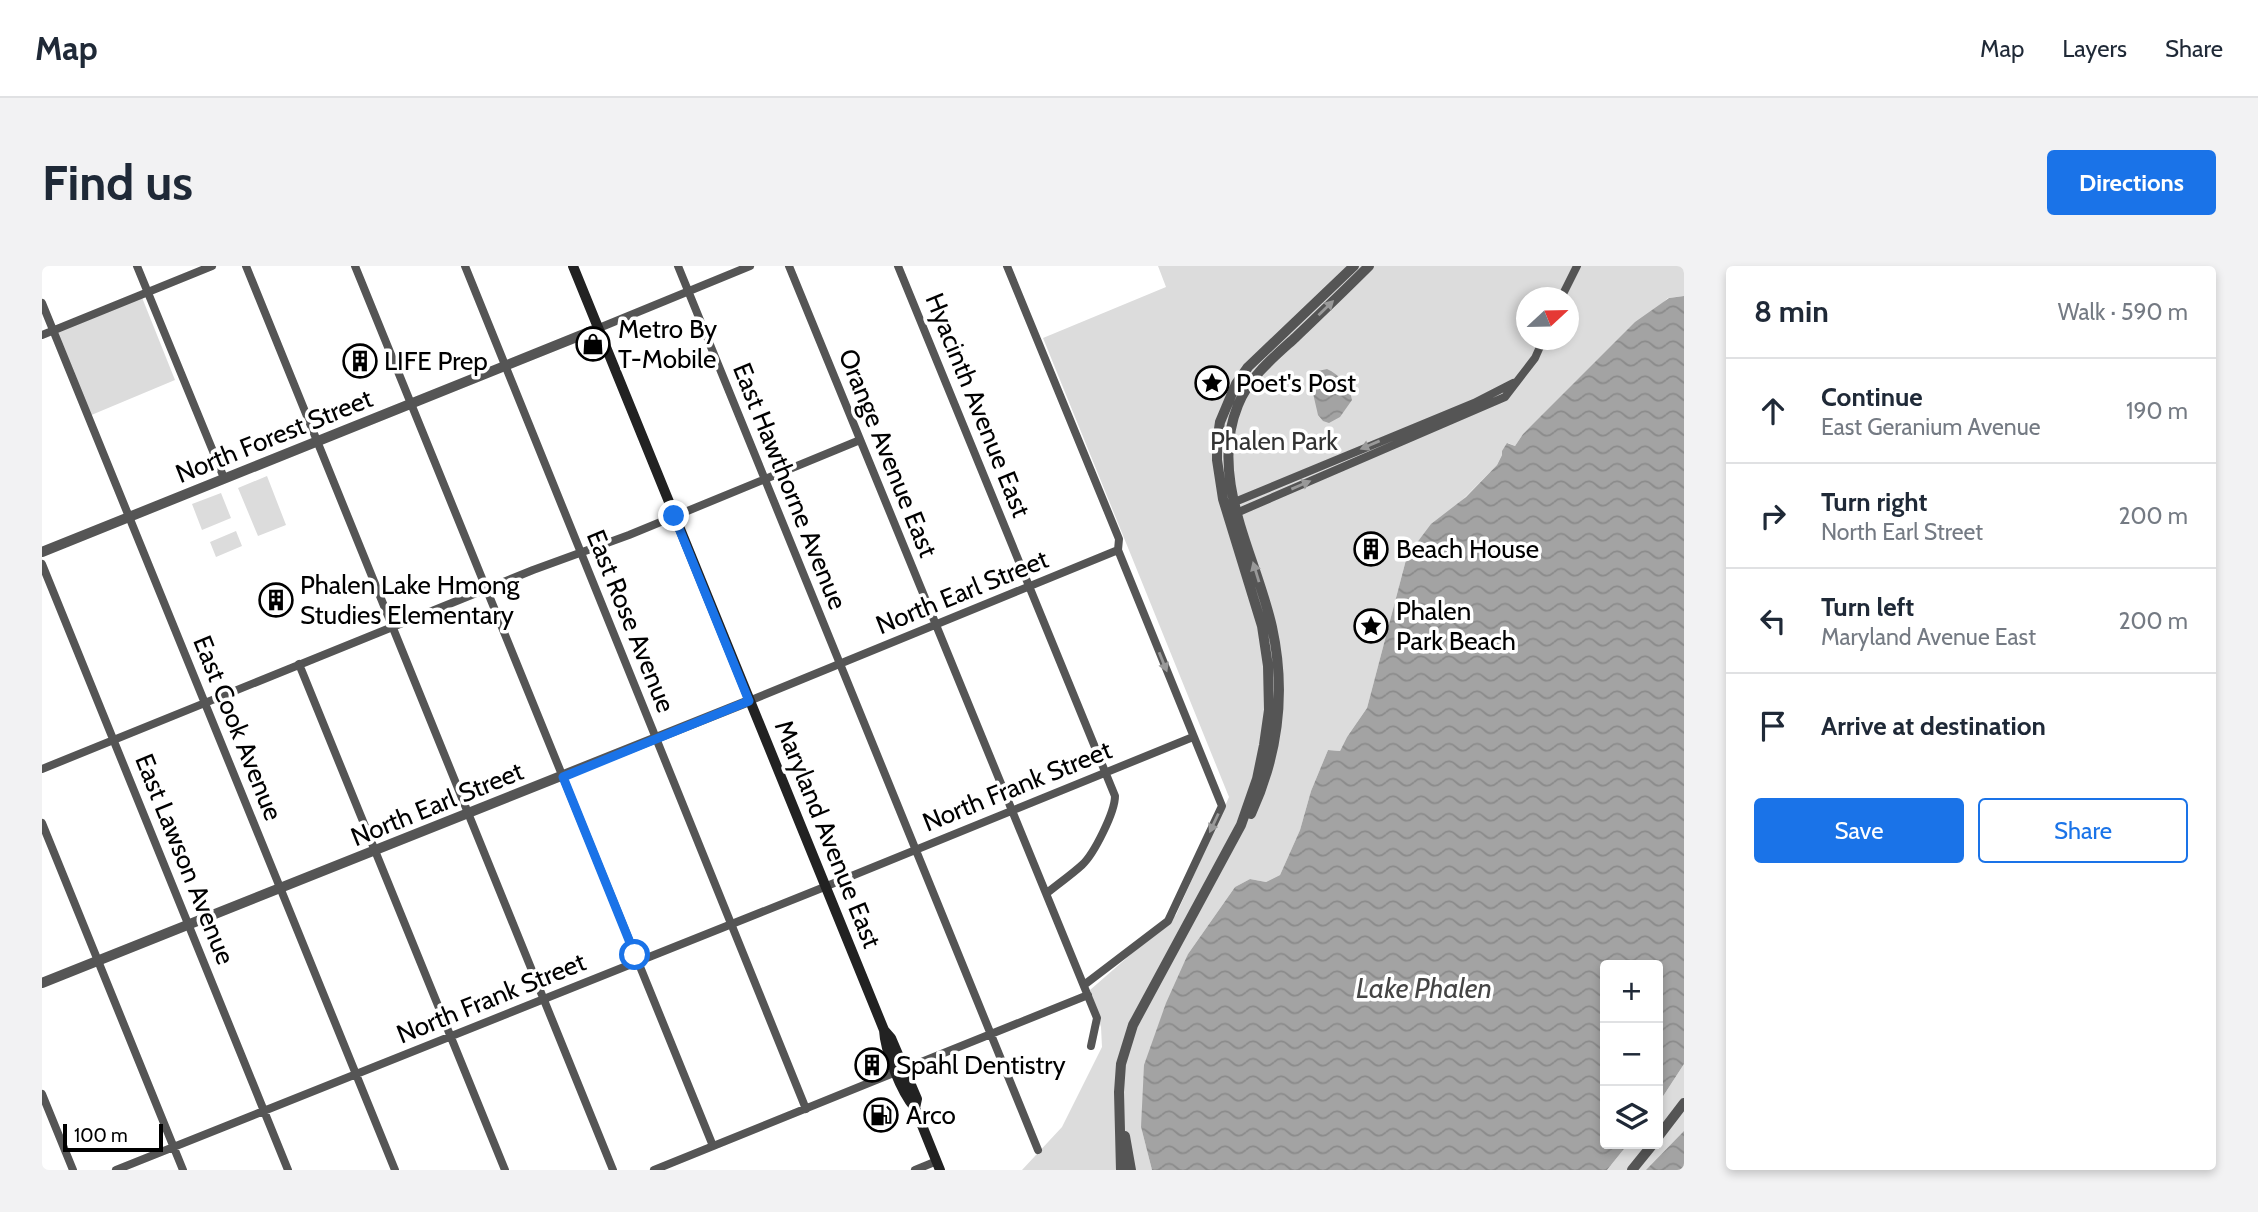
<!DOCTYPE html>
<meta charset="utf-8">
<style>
body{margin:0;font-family:Cabin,sans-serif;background:#f2f2f3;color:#1f2937}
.controls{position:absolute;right:21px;bottom:21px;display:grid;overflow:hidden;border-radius:7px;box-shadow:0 4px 10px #0003}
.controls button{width:63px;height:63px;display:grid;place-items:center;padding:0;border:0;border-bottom:2px solid #e0e1e3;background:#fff;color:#1f2937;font:35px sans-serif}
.compass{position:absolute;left:1474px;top:21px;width:63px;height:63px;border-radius:50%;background:#fff;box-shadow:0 4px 10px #0003;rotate:68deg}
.scale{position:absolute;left:21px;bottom:18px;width:100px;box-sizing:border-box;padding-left:7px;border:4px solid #000;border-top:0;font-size:19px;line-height:24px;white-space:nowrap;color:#000;-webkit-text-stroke:5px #fff;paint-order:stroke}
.stop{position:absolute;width:21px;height:21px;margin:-16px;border:5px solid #1a73e8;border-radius:50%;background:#fff}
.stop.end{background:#1a73e8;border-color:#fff;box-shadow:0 2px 7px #0008}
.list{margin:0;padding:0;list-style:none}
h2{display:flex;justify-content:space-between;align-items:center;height:91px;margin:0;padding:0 28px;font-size:30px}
h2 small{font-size:23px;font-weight:400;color:#747a83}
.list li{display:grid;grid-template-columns:46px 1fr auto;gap:21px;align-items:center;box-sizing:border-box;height:105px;padding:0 28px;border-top:2px solid #e0e1e3}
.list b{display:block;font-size:26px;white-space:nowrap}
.list p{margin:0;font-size:23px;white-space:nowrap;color:#747a83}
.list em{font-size:23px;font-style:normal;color:#747a83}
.actions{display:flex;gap:14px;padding:21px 28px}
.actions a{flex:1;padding:16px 0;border:2px solid #1a73e8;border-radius:7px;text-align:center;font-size:24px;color:#1a73e8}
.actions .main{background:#1a73e8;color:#fff}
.icon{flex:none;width:38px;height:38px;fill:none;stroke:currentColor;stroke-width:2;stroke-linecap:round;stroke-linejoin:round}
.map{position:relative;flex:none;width:1642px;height:904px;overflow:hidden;border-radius:7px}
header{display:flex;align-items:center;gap:42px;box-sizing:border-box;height:98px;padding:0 35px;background:#fff;border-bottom:2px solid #e0e1e3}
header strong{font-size:33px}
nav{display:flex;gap:38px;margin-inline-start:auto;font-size:24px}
.intro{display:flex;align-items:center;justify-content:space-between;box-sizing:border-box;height:168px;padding:0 42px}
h1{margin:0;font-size:49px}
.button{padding:18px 32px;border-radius:7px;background:#1a73e8;color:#fff;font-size:24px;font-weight:700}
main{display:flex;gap:42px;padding:0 42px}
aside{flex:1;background:#fff;border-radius:7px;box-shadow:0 4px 10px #0003}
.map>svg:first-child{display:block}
.green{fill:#dcdcdc;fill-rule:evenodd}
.water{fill:url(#water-waves)}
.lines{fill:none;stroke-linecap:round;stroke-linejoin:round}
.minor{stroke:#555;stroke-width:8}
.tertiary{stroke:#555;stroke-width:10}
.secondary{stroke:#222;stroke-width:10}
.oneway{fill:#999}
.route{stroke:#1a73e8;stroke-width:9}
.labels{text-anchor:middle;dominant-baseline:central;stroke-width:7;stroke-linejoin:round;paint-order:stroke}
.poi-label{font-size:26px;fill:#000;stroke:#fff;text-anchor:start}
.street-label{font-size:26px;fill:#000;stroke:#fff}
.park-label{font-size:26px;fill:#333;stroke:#fff}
.water-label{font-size:28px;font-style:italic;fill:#444;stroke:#fff}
</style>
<header>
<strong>Map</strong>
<nav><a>Map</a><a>Layers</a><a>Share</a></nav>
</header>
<div class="intro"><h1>Find us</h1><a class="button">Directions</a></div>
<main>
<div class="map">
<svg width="1642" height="904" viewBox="0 0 1642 904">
<defs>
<pattern id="water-waves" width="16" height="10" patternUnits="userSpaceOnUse" patternTransform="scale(1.75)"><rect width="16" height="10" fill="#a3a3a3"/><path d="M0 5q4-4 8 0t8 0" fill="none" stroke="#8b8b8b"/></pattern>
</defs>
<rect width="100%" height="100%" fill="#fff"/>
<!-- green -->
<path class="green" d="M1116,0H1642V30L1626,32L1481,168L1473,180L1466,177L1455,199L1365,290L1325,442L1305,471L1298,485L1286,484L1269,525L1258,564L1238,609L1224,616L1208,613L1193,621L1146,688L1099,861L1110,904H980L1020,861L1060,781L1059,761L1048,724L1134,649L1187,531L1001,72L1124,21ZM1484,32H1526V74H1484Z
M99,29L133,114L47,150L11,64Z
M225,210L244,259L216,270L196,222Z
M179,227L189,252L160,264L150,238Z
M194,265L200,280L174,291L168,276Z
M1642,798V904H1565L1586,878H1616V838Z"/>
<!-- water -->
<path class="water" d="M1642,30V798L1616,838V699H1563V878H1586L1565,904H1110L1099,861L1102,799L1124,737L1146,688L1193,621L1208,613L1224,616L1238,609L1258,564L1269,525L1286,484L1298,485L1305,471L1325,442L1365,290L1389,258L1424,231L1455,199L1460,189V185L1465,177L1473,180L1481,168L1593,56L1627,32Z
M1285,103C1297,108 1308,121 1310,134L1298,151L1287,157L1281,155L1276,149L1270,123L1276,105Z
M1642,865V904H1604Z"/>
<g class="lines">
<!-- minor -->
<path class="minor" d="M95,0L182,212
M204,0L571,904
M313,0L671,880
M423,0L764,843
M636,0L996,884
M747,0L1055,752L1049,780
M856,0L1073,530C1073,546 1052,588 1040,599C1029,609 1016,618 1005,627
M965,0L1077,273L1076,284L1180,540L1126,655L1042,719
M1519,32L1535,0
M0,37L353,904
M557,62L708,0
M0,69L170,0
M1183,240L1432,137L1471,117
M1192,248L1463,131L1493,92L1501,74
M0,298L246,904
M257,398L463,904
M707,435L1076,284
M0,503L491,304L587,269L818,174
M0,557L141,904
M862,803L1046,729
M0,828L31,904
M74,904L775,624L1151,471
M612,904L854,806
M873,904L895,895"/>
<!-- tertiary -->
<path class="tertiary" d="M0,286L557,62
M1209,548C1236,489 1244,425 1230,361C1214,289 1166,213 1196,139C1208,110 1232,91 1254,71C1279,47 1303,24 1327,0
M0,717L707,435
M1083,870L1089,904
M1616,871L1642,837
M1079,904L1077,826L1079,798L1091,759L1199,559L1215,513L1222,479L1227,444L1226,400L1220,360L1181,233L1175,194V176L1178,156L1194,118L1206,101L1312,0
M1590,904L1611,878"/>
<!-- secondary -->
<path class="secondary" d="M531,0L842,764C843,785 859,826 873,842L898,904
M842,764L849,772L875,833L873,842"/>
</g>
<!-- one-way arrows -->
<defs><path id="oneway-solid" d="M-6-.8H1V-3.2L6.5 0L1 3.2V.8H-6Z" transform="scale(1.75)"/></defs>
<g class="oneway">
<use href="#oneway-solid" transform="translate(1284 42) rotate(-44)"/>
<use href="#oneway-solid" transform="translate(1328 179) rotate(157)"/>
<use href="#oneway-solid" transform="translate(1259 219) rotate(-23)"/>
<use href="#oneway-solid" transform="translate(1214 306) rotate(-107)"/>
<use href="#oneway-solid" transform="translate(1121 396) rotate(68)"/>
<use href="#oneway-solid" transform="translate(1172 557) rotate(115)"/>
</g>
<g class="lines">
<!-- route -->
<path class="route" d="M593,689L521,511L707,435L632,250"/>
</g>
<!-- icons -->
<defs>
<symbol id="shop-ring" viewBox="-11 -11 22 22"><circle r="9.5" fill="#fff" stroke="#000" stroke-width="1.5"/><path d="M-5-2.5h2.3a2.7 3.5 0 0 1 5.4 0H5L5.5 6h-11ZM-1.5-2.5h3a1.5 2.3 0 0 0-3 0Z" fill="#000"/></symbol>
<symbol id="building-ring" viewBox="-11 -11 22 22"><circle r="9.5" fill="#fff" stroke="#000" stroke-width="1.5"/><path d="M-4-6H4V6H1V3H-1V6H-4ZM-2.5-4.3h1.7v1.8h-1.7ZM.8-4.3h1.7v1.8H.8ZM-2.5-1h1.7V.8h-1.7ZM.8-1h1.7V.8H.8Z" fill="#000"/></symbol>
<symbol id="sight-ring" viewBox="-11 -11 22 22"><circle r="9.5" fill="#fff" stroke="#000" stroke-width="1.5"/><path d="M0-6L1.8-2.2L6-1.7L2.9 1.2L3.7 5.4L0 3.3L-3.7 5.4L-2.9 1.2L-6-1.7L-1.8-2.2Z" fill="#000"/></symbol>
<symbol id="fuel-ring" viewBox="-11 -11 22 22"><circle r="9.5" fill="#fff" stroke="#000" stroke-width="1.5"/><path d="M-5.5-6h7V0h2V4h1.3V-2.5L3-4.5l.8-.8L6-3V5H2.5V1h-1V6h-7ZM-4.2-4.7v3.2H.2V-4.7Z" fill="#000"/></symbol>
</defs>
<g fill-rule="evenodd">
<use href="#shop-ring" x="532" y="59" width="38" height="38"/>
<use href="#building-ring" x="299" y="76" width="38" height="38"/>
<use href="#sight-ring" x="1151" y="98" width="38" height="38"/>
<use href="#building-ring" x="1310" y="264" width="38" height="38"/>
<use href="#building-ring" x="215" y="315" width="38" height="38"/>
<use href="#sight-ring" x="1310" y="341" width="38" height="38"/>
<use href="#building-ring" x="811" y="780" width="38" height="38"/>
<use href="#fuel-ring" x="820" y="830" width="38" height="38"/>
</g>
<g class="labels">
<!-- poi labels -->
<g class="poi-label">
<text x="576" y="63">Metro By<tspan x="576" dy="30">T-Mobile</tspan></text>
<text x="342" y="95">LIFE Prep</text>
<text x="1194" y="117">Poet's Post</text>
<text x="1354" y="283">Beach House</text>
<text x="258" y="319">Phalen Lake Hmong<tspan x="258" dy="30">Studies Elementary</tspan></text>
<text x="1354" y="345">Phalen<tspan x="1354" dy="30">Park Beach</tspan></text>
<text x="854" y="799">Spahl Dentistry</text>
<text x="864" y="849">Arco</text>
</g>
<!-- street labels -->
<g class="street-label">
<text transform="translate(936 139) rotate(68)">Hyacinth Avenue East</text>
<text transform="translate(232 170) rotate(-22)">North Forest Street</text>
<text transform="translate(846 187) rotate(68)">Orange Avenue East</text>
<text transform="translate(748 220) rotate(68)">East Hawthorne Avenue</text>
<text transform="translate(920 326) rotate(-22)">North Earl Street</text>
<text transform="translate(589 355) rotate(68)">East Rose Avenue</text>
<text transform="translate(196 462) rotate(68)">East Cook Avenue</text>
<text transform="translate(975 520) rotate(-22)">North Frank Street</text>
<text transform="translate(395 538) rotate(-22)">North Earl Street</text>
<text transform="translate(786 568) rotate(68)">Maryland Avenue East</text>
<text transform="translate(143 593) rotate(68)">East Lawson Avenue</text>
<text transform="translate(449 732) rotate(-22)">North Frank Street</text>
</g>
<!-- park labels -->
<g class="park-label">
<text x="1232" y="175">Phalen Park</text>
</g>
<!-- water labels -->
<g class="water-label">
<text x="1382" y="722">Lake Phalen</text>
</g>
</g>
</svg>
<div class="controls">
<button>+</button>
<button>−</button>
<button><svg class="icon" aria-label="layers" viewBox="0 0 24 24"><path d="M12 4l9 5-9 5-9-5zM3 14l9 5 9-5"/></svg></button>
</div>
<svg class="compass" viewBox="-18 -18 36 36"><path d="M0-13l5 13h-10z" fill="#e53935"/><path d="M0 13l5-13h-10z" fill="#747a83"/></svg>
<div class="scale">100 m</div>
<div class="stop" style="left:593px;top:689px"></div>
<div class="stop end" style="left:632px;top:250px"></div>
</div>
<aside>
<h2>8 min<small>Walk · 590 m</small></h2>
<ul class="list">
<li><svg class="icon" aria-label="ahead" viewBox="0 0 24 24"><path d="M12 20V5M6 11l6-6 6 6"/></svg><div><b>Continue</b><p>East Geranium Avenue</p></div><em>190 m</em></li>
<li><svg class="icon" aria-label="right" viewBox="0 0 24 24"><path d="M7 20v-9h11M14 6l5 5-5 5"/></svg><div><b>Turn right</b><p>North Earl Street</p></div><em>200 m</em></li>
<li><svg class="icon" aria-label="left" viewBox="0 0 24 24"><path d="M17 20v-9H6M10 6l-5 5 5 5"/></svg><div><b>Turn left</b><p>Maryland Avenue East</p></div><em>200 m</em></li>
<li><svg class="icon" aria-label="arrive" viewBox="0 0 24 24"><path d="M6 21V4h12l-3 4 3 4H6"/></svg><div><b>Arrive at destination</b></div></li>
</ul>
<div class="actions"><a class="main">Save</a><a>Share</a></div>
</aside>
</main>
